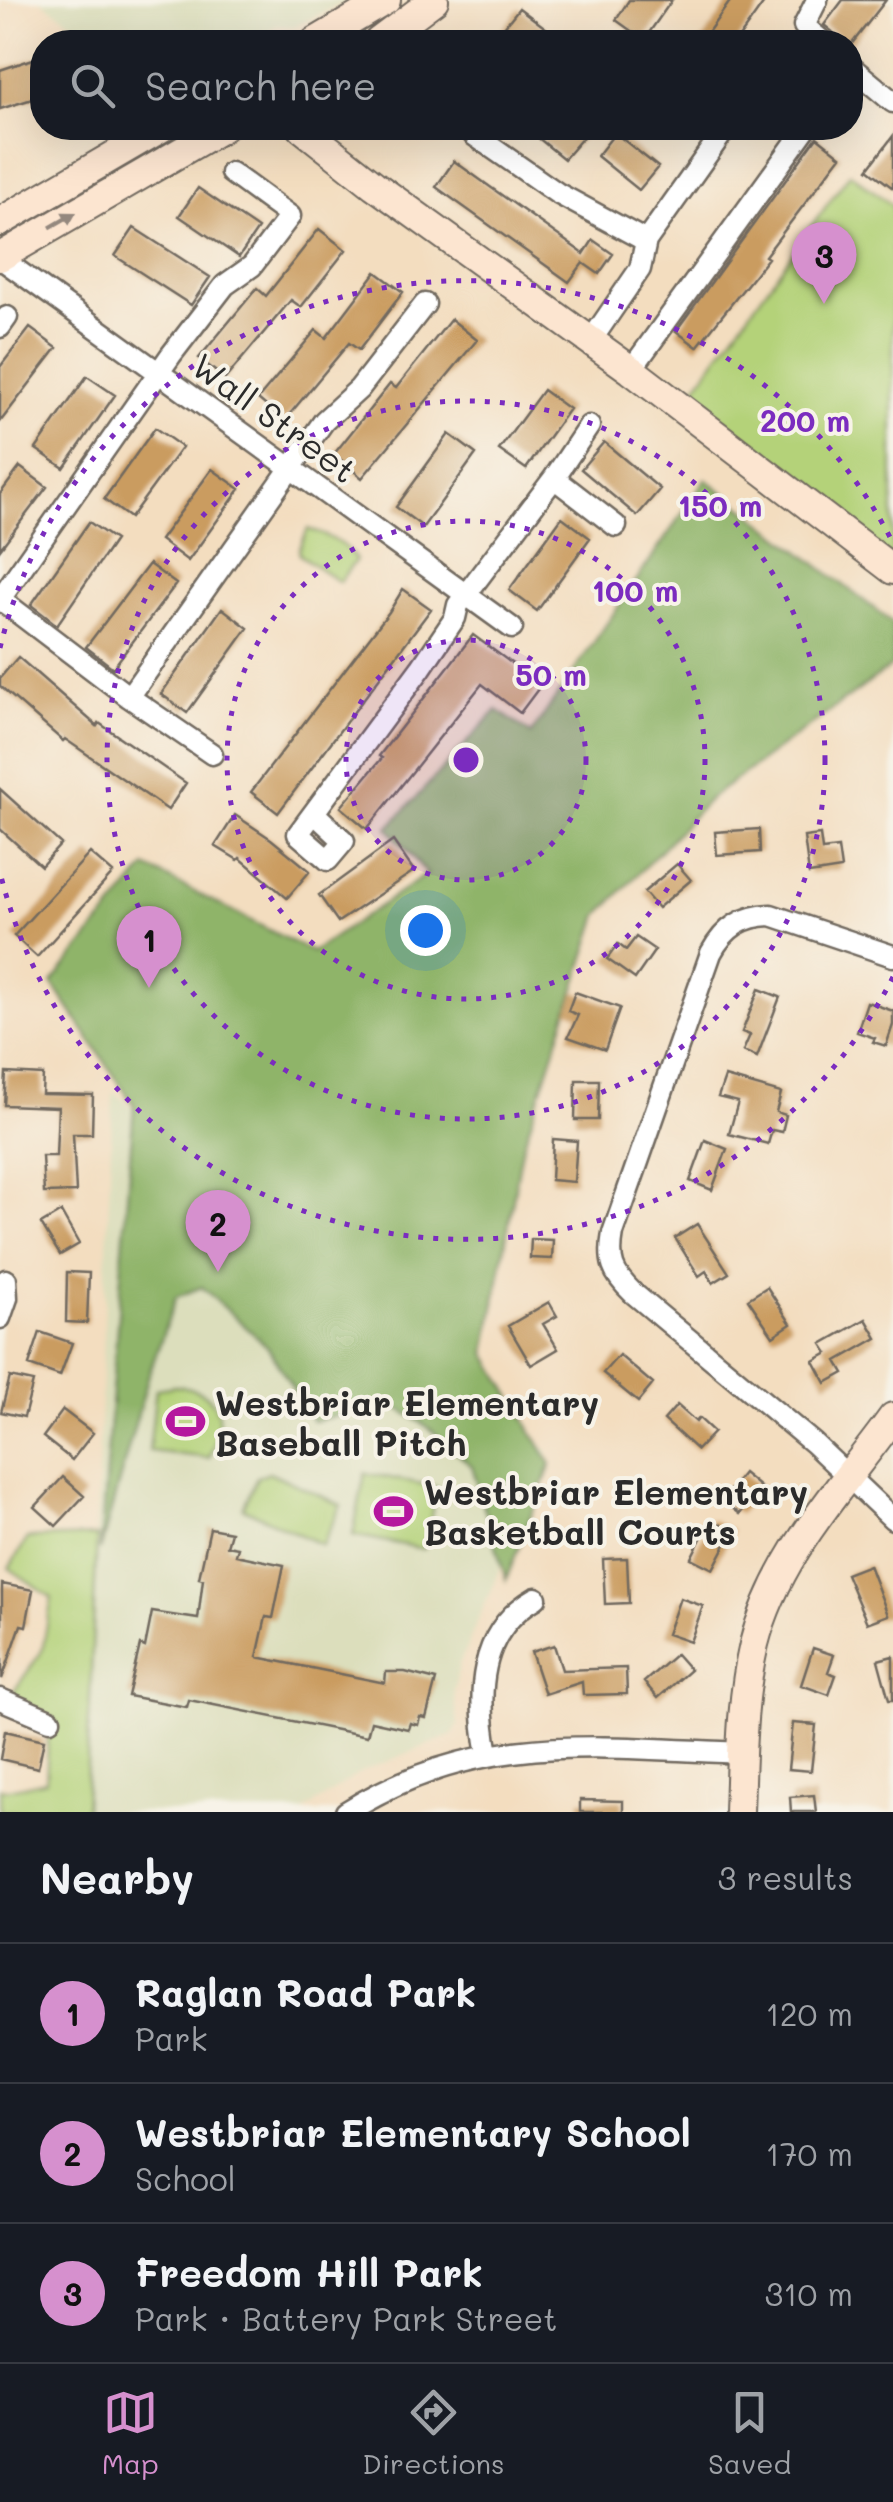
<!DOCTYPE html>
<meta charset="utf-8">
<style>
body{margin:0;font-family:Mali,sans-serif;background:#242831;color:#f1f3f6}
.you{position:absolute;left:425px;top:930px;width:35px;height:35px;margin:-25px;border:8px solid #fff;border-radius:50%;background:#1a73e8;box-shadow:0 0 0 15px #1a73e833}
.badge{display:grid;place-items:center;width:65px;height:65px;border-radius:50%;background:#d690ce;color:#111;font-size:32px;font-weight:700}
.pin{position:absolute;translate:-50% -82px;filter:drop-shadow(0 2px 5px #0008)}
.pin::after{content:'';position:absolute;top:52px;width:35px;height:30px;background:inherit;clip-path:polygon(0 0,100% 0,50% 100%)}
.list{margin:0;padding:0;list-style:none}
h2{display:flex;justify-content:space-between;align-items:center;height:130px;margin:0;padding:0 40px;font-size:42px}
h2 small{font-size:32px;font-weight:400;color:#9ea1a6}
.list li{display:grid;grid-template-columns:65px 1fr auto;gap:30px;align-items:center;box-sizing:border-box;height:140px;padding:0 40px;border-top:2px solid #363941}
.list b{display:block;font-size:38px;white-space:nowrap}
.list p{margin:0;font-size:32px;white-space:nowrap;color:#9ea1a6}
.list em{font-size:32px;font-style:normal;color:#9ea1a6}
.icon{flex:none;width:55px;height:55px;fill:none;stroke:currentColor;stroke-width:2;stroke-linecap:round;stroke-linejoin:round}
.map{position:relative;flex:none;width:893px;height:1812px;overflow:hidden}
.search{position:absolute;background:#171b24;box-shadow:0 10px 40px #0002;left:30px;right:30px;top:30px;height:110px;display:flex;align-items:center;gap:25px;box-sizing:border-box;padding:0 35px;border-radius:40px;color:#9ea1a6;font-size:38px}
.sheet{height:550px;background:#171b24}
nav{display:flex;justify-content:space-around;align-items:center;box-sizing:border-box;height:140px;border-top:2px solid #363941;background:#171b24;font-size:28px;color:#9ea1a6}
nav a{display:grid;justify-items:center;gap:5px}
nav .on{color:#d690ce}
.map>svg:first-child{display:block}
.built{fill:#dcdebc}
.green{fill:#b4d279;stroke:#707e52;stroke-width:2.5}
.forest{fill:#8fb469;stroke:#5d704a;stroke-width:2.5}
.building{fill:#ca9c60}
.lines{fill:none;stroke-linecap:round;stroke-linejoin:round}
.street-casing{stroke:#71695f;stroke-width:25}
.secondary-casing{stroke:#71695f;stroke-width:32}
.street{stroke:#fff;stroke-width:20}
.secondary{stroke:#fce5d0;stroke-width:28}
.oneway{fill:#94887e}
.ring{fill:none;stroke:#7b2cbf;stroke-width:5;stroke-dasharray:5 10}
.labels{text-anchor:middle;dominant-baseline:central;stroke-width:8;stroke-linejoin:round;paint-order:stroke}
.street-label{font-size:35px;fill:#2b2b2b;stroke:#f7f3e8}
.poi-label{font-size:35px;font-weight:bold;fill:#2b2b2b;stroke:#f7f3e8;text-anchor:start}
.centre{fill:#7b2cbf;stroke:#f7f3e8;stroke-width:5}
.ring-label{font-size:30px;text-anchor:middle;font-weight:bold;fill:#7b2cbf;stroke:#f7f3e8;stroke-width:8;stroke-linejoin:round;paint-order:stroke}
</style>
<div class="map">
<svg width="893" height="1812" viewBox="0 0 893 1812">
<rect width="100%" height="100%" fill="#f7f3e8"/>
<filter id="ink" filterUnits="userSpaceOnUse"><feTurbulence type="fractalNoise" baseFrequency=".01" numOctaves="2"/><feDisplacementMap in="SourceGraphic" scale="20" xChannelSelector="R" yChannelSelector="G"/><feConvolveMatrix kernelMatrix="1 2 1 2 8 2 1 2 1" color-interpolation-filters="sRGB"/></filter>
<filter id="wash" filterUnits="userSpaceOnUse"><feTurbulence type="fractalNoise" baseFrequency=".0048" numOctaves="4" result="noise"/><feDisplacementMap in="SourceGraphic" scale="40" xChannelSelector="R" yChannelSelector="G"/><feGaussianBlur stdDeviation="2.25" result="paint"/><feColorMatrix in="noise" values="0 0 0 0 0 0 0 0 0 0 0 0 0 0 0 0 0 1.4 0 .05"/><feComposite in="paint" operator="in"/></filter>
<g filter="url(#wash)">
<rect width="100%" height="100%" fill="#f3ddbf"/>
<!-- built -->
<path class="built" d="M40,0H350L293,27L279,25L243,42H101Z
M113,1091L549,1452L459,1665L454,1693L458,1724L453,1735L361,1772L303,1812H85Z"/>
<!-- green -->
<path class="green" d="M850,173L893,206V558L685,402Z
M308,529C327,536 345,542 356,560L339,582L300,555L299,550Z
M175,1386C223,1389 226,1419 209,1458L149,1451L156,1389Z
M269,1472L341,1505L322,1545L243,1508L257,1477Z
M365,1473L437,1487L424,1549L353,1535Z
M97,1536L85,1812H0V1788L5,1790L46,1781L49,1721L7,1701L42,1651L52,1598L9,1568L28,1538Z"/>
<!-- forest -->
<path class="forest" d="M706,479L893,623V665L709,799L599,915L522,1149L486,1353L551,1464L506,1580L472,1466L429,1428L392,1404L313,1421L267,1346L202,1287L176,1297L149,1374L100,1550L134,1105L52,983L146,867L312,952L427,874L388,828L497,710L531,734Z"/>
<g id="blocks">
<!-- building -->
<path class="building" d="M629,0H672L644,40L616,20Z
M731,0H766L736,42H701Z
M843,0H886L850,46V42H845L824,25Z
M519,8L551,32L544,42H506L497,36Z
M42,56V96L0,109V70Z
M526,128H574L584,136L564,159Z
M615,133L658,167L639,190L597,156Z
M893,136V188L868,169Z
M817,137L841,156L765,256L768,258L697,347L676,331Z
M454,161L584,254L593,240L613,254L599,274L583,263L569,282L436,187Z
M198,188L258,229L239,257L179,216Z
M134,228L210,277L191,305L115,256Z
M319,229L346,250L301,307L291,300L225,379L199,358L257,288L266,296Z
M376,272L403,292L359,350L349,343L284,421L258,399L316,330L326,338Z
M451,319L477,340L362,478L334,454L390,384L396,388Z
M30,328L57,348L0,422V367Z
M87,376L115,395L64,468L36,449Z
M543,390L569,409L526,469L499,450Z
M155,428L182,447L130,518L104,499Z
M449,434L476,454L423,527L396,507Z
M604,442L660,489L637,516L581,469Z
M20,467L47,487L0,549V494Z
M212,469L240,489L188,561L160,540Z
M562,517L590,538L537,611L509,590Z
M89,522L115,540L57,625L31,605Z
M149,564L176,584L113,668L86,647Z
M403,589L431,609L278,813L251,792L389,612Z
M222,608L248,628L187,713L161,694Z
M473,635L541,685L520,713L482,684L367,829L341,807L382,758L379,756Z
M18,657L97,726L99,723L186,783L168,810L65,739L63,741L0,686V678Z
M0,789L61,844L41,866L0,829Z
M235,815L271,839L310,871L287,898L240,858L238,860L215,846Z
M759,829L760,852L717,855L715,832Z
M820,835L822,850L838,848L841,869L809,874L804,837Z
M393,841L414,871L338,922L319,895Z
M90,853L113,873L37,957L14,936Z
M677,864L691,880L658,908L644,892Z
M636,937L655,950L635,979L607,959L618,944L626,950Z
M759,989L780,997L757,1057L743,1051L750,1035L742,1032Z
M575,992L620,1008L605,1050L568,1037L578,1015L568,1011Z
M867,1002L893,1011V1025L886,1046L873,1042L875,1038L857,1032Z
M6,1073L43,1075L42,1094L93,1095L92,1134H73L76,1192L44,1193L42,1156H56L58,1107L4,1105Z
M725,1077L781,1093L776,1112L786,1115L782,1132L772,1130L768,1144L729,1134L738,1102L718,1097Z
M576,1080H599L598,1120H575Z
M553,1139L577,1141L574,1182L551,1180Z
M705,1140L727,1149L712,1190L690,1181Z
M61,1212L79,1244L60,1255L41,1224Z
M697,1224L729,1273L713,1283L706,1271L699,1276L675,1238Z
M531,1239L553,1240L552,1259L530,1258Z
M67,1272L89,1273L87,1323L66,1322Z
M767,1287L791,1324L773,1336L748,1299Z
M549,1302L557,1316L543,1324L558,1349L531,1365L508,1326Z
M866,1319L877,1338L837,1361L844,1373L826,1383L814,1361L828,1353L822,1344Z
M40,1332L72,1343L60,1376L29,1365Z
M619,1355L653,1384L638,1402L603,1373Z
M10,1377L33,1382L24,1417L1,1412Z
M677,1405L696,1422L699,1418L714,1432L697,1450L664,1420Z
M63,1410L93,1433L72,1460L43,1437Z
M743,1473L760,1487L740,1514L722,1500Z
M63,1477L84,1496L56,1526L35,1507Z
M711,1519L733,1531L713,1569L691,1558Z
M210,1528L231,1532L227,1546L238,1548L236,1555L284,1565L273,1618L266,1617L257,1657L385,1683L386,1672H405L436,1680L426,1718L420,1717L418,1725L410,1723L408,1729L371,1721L367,1736L189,1700L187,1707L128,1696L140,1645L145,1647L152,1612L198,1619L203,1579L199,1578Z
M627,1558L629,1603L605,1604L603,1559Z
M869,1565L888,1615L867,1623L846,1574Z
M2,1584L33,1590L26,1626L21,1625L2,1679Z
M680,1598L703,1606L690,1642L667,1634Z
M554,1645L562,1670L626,1668L627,1694L583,1695L582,1682L545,1694L531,1652Z
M813,1648L834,1655L828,1672L836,1675L829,1695L801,1685Z
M676,1654L690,1670L658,1698L644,1682Z
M893,1656V1700H889L878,1660Z
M793,1723L816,1725L811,1771L788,1769Z
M5,1731L44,1740L38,1768L0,1759Z
M814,1795L816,1812H791L790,1797Z
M580,1800L623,1801V1812H580Z"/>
</g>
</g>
<g filter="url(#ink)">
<use href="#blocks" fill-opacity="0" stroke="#71695f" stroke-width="2.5"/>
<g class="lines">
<defs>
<path id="street" d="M817,0L804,26L823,42
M850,66L893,102
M474,135L557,193L646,241
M0,258L512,628
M0,327L7,317
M590,342L640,269L646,241L726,128
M631,370L806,128
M554,478L589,426
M129,697L324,421L359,389L425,304
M212,754L129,697L0,599L171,355L225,285L252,266L290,216L231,173
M314,813L344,841L328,860L298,834L421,668L455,618L458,605L554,478L616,526
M893,956L771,915C743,916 725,927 711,953L613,1233C608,1261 612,1273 633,1293L813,1443L893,1519
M0,1318L7,1298L6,1280
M0,1699L50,1720
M488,1754C477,1696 477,1631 536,1598
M346,1812C476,1730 596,1747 741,1753"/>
<path id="secondary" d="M315,42L386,0
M378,42L434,0
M302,128L374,185L631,370L893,570
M0,222L161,128
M0,257L222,128
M739,1812C741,1756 741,1700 754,1644C776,1556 841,1489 893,1417"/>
</defs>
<!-- street casing -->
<use href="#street" class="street-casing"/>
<!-- secondary casing -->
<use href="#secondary" class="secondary-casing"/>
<!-- street -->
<use href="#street" class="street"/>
<!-- secondary -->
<use href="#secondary" class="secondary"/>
</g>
<!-- one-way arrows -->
<defs><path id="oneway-solid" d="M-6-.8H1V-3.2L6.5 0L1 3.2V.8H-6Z" transform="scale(2.5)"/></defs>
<use class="oneway" href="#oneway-solid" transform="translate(63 220) rotate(-30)"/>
</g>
<!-- distance rings -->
<circle cx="466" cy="760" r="120" fill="#7b2cbf" fill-opacity=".12"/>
<g class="ring">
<circle cx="466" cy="760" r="120"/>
<circle cx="466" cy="760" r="239"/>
<circle cx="466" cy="760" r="359"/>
<path d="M893 977A479 479 0 0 1 0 872M0 648A479 479 0 0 1 893 543"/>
</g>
<!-- icons -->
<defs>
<symbol id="stadium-bare" viewBox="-9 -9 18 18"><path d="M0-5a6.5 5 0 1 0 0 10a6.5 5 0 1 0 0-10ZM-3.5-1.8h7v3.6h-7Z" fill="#b5179e" stroke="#f7f3e8" stroke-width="2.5" paint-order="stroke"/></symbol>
</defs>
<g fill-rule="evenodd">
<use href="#stadium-bare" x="158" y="1394" width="55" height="55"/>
<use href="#stadium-bare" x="366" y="1484" width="55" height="55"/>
</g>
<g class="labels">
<!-- street labels -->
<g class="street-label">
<text transform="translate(275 417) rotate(36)">Wall Street</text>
</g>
<!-- poi labels -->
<g class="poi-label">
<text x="215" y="1402">Westbriar Elementary<tspan x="215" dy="40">Baseball Pitch</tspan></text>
<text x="424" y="1491">Westbriar Elementary<tspan x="424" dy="40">Basketball Courts</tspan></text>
</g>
</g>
<circle cx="466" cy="760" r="15" class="centre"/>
<g class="ring-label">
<text x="805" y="432">200 m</text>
<text x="720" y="517">150 m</text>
<text x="635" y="602">100 m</text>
<text x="551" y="686">50 m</text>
</g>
</svg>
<div class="you"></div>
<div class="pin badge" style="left:149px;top:988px">1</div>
<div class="pin badge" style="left:218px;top:1272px">2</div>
<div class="pin badge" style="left:824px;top:304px">3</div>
<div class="search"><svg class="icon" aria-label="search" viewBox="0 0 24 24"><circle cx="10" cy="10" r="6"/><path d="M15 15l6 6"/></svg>Search here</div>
</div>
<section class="sheet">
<h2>Nearby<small>3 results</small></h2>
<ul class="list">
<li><span class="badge">1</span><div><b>Raglan Road Park</b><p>Park</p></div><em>120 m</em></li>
<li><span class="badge">2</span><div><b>Westbriar Elementary School</b><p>School</p></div><em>170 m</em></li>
<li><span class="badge">3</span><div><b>Freedom Hill Park</b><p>Park · Battery Park Street</p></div><em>310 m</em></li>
</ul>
</section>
<nav>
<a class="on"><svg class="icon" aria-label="map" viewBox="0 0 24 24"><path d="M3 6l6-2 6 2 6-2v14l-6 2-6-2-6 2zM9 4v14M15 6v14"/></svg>Map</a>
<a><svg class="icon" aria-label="directions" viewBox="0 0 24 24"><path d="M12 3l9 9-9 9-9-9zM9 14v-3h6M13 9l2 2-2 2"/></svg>Directions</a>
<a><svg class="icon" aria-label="saved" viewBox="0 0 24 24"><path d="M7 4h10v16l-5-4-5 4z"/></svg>Saved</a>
</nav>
